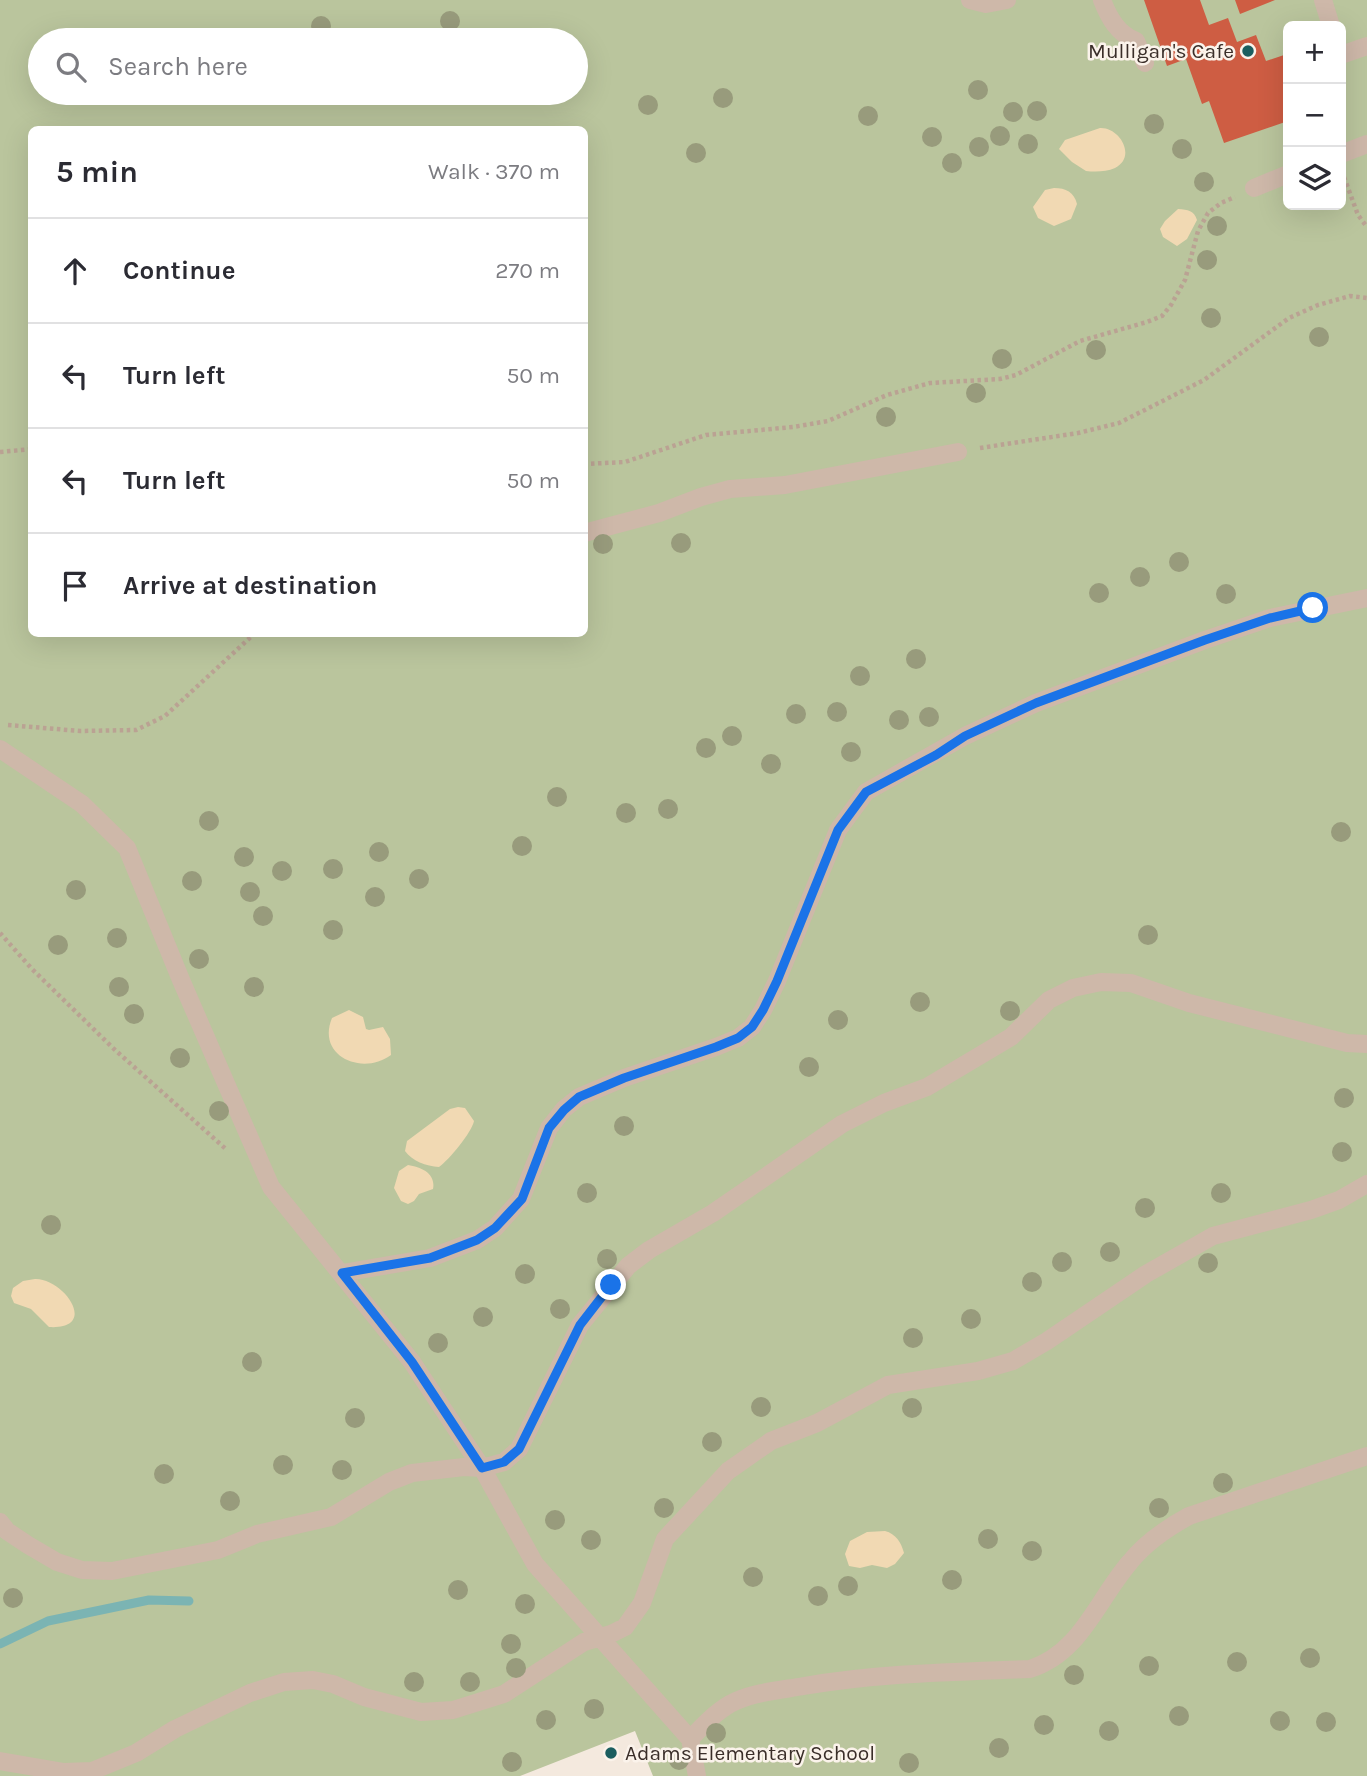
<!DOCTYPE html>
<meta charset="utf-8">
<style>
body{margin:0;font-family:Karla,sans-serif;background:#f2f2f3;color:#2b2b33}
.controls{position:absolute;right:21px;top:21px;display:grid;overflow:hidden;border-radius:10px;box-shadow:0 7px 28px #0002}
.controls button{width:63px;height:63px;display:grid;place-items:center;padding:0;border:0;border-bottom:2px solid #e1e1e2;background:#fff;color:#2b2b33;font:35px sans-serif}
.stop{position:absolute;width:21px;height:21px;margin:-16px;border:5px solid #1a73e8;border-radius:50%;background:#fff}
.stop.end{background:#1a73e8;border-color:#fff;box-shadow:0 2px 7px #0008}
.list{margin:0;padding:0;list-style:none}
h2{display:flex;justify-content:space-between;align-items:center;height:91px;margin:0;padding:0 28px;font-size:30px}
h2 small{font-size:23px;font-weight:400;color:#7c7c81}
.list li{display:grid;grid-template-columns:46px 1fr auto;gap:21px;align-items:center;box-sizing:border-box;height:105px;padding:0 28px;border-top:2px solid #e1e1e2}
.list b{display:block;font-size:26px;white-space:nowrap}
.list em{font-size:23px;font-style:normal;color:#7c7c81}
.icon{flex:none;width:38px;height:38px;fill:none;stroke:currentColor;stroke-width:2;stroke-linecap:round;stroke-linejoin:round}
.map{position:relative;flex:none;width:1367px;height:1776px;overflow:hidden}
.search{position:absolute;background:#fff;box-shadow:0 7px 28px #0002;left:28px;top:28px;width:560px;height:77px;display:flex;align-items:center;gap:18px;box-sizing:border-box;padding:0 24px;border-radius:38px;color:#7c7c81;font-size:26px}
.panel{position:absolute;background:#fff;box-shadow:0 7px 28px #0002;left:28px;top:126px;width:560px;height:511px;border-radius:10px}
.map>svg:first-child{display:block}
.green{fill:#bac59d;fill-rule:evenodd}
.sand{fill:#f1d9b3}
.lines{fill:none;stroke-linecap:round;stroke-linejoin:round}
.stream{stroke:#7bb4b3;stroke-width:9}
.building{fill:#ce5d43}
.path{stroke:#baa293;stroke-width:4.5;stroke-dasharray:3.5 3.5;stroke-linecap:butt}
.minor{stroke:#ceb8a9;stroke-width:18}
.tree{fill:#989b7c}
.route{stroke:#1a73e8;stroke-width:9}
.poi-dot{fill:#1b5e5f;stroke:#fbf3eb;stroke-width:2.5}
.labels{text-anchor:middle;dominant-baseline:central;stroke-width:5;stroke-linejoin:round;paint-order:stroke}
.poi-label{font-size:21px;fill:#3a2e29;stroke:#fbf3eb;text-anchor:end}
</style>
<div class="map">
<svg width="1367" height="1776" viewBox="0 0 1367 1776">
<rect width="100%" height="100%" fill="#f4e9de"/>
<!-- green -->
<path class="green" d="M0,0H1367V1776H653L635,1731L520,1776H0ZM1288,26H1341V205H1288ZM40,40H576V93H40ZM32,130H584V634H32Z"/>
<!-- sand -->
<path class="sand" d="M1100,128C1120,127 1137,157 1115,168C1106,172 1095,172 1086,171L1072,162L1059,149L1065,140Z
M1054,188C1066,188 1074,192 1077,204L1071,219L1054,226L1038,218L1033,207L1045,190Z
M1178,209C1188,210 1194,210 1197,220L1187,239L1177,246L1163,237L1160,229L1165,221Z
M349,1010L363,1017L366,1029L369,1030L383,1027L390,1039L391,1055C363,1076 316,1057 332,1018Z
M458,1107L465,1108L474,1121C472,1132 449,1160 439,1167C426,1166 412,1161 405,1151L407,1141L450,1109Z
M408,1165C422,1167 436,1174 433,1189L419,1194L414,1201L408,1204L401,1201L394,1188L399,1171Z
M35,1279C64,1278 100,1330 49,1327L31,1309L14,1303L11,1296L13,1288L23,1281Z
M885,1531C896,1534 901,1542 904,1553L895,1564L887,1568L872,1565L860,1568L849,1566L845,1554L850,1541L867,1532Z"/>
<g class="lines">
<!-- stream -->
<path class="stream" d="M0,1644L48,1621L149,1600L189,1601"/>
</g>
<!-- building -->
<path class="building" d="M1144,0H1200L1209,25L1228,18L1237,42L1256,35L1266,61L1287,54L1288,121L1224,143L1209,101L1202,104L1186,59L1167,66Z
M1235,0H1275L1240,14Z"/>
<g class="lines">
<!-- path -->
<path class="path" d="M1344,177L1358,215L1367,227
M980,448L1078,433L1119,423L1204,380L1289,318L1318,305L1350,296L1367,298
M0,452L32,449
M584,464L625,462L706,435L793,427L828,421L887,395L930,383L1000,379L1016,375L1080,341L1147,322L1162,316L1171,305L1185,280L1198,231L1208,213L1221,203L1235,197
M8,725L80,731L136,730L165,716L254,634
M0,933L32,969L114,1049L227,1150"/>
<!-- minor -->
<path class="minor" d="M970,0L986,4L1007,0
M1102,0C1109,18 1118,34 1136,41L1145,63
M1323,0L1331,26
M1341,55L1367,46
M1341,154L1367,144
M1254,188L1288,174
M584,533L659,513L701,497L730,489L785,485L958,452
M0,749L82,804L127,848L181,980L271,1187L412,1362L482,1468L535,1564L690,1739L697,1776
M342,1273L430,1258L477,1240L495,1228L521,1199L549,1128L564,1109L579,1097L624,1078L716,1047L738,1038L752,1027L763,1010L777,981L838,830L866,792L965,736L1036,703L1205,640L1270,618L1367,598
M0,1522L7,1531L28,1545L57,1562L82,1570L112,1571L218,1550L257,1534L331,1517L389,1482L412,1473L464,1467L482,1468L504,1462L519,1449L580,1325L628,1266L649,1250L713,1213L842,1124L884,1103L927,1087L1011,1037L1049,1000L1073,988L1101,982L1131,983L1189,1003L1347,1043L1367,1044
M690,1739C704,1725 718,1709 736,1701C757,1692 781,1690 804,1686C879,1673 954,1672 1030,1669C1081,1653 1097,1600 1130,1562C1146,1542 1167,1528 1189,1516L1367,1456
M0,1761L64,1772L92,1771L136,1753L175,1729L250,1693L284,1682L313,1680L333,1684L364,1697L421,1712L453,1710L504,1694L584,1642L611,1634L625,1627L642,1603L665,1539L728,1471L771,1441L817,1423L888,1385L978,1371L1013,1361L1047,1341L1146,1274L1213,1236L1311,1210L1339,1200L1367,1184"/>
</g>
<!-- trees -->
<g class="tree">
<circle cx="450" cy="21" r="10"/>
<circle cx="321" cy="26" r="10"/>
<circle cx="978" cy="90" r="10"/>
<circle cx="723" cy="98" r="10"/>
<circle cx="648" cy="105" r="10"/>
<circle cx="1037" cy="111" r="10"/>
<circle cx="1013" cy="112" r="10"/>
<circle cx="868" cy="116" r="10"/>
<circle cx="1154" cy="124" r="10"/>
<circle cx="1000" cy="136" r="10"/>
<circle cx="932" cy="137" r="10"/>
<circle cx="1028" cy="144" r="10"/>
<circle cx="979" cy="147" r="10"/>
<circle cx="1182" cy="149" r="10"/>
<circle cx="696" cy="153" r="10"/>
<circle cx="952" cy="163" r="10"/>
<circle cx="1204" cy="182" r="10"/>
<circle cx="1217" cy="226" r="10"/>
<circle cx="1207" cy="260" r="10"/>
<circle cx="1211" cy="318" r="10"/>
<circle cx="1319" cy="337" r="10"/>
<circle cx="1096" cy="350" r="10"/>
<circle cx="1002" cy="359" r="10"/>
<circle cx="976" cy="393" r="10"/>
<circle cx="886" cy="417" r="10"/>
<circle cx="681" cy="543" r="10"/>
<circle cx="603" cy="544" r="10"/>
<circle cx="1179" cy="562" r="10"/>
<circle cx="1140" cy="577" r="10"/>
<circle cx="1099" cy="593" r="10"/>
<circle cx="1226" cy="594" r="10"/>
<circle cx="916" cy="659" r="10"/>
<circle cx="860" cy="676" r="10"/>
<circle cx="837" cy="712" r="10"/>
<circle cx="796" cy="714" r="10"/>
<circle cx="929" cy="717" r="10"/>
<circle cx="899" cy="720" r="10"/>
<circle cx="732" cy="736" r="10"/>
<circle cx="706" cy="748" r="10"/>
<circle cx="851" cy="752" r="10"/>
<circle cx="771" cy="764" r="10"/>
<circle cx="557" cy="797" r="10"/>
<circle cx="668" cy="809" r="10"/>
<circle cx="626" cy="813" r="10"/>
<circle cx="209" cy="821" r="10"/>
<circle cx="1341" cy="832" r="10"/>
<circle cx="522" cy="846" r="10"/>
<circle cx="379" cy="852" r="10"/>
<circle cx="244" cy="857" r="10"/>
<circle cx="333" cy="869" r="10"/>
<circle cx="282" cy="871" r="10"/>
<circle cx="419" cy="879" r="10"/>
<circle cx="192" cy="881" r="10"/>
<circle cx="76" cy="890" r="10"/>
<circle cx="250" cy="892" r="10"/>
<circle cx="375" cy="897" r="10"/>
<circle cx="263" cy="916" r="10"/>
<circle cx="333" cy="930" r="10"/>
<circle cx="1148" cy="935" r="10"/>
<circle cx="117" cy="938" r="10"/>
<circle cx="58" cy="945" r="10"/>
<circle cx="199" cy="959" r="10"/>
<circle cx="119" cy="987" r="10"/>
<circle cx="254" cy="987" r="10"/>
<circle cx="920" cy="1002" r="10"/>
<circle cx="1010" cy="1011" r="10"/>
<circle cx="134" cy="1014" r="10"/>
<circle cx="838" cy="1020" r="10"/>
<circle cx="180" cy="1058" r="10"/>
<circle cx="809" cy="1067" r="10"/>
<circle cx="1344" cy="1098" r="10"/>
<circle cx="219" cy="1111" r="10"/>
<circle cx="624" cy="1126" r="10"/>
<circle cx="1342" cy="1152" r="10"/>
<circle cx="587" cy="1193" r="10"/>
<circle cx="1221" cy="1193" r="10"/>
<circle cx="1145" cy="1208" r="10"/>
<circle cx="51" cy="1225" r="10"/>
<circle cx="1110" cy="1252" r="10"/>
<circle cx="607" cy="1259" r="10"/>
<circle cx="1062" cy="1262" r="10"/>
<circle cx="1208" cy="1263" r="10"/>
<circle cx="525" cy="1274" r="10"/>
<circle cx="1032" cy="1282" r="10"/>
<circle cx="560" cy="1309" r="10"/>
<circle cx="483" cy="1317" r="10"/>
<circle cx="971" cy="1319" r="10"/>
<circle cx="913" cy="1338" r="10"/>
<circle cx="438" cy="1343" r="10"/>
<circle cx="252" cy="1362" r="10"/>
<circle cx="761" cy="1407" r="10"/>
<circle cx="912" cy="1408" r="10"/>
<circle cx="355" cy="1418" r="10"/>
<circle cx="712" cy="1442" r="10"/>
<circle cx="283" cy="1465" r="10"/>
<circle cx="342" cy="1470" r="10"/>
<circle cx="164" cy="1474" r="10"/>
<circle cx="1223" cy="1483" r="10"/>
<circle cx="230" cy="1501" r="10"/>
<circle cx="664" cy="1508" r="10"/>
<circle cx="1159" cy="1508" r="10"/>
<circle cx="555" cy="1520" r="10"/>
<circle cx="988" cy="1539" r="10"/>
<circle cx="591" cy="1540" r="10"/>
<circle cx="1032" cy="1551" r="10"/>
<circle cx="753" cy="1577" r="10"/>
<circle cx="952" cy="1580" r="10"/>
<circle cx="848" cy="1586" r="10"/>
<circle cx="458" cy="1590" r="10"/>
<circle cx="818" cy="1596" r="10"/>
<circle cx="13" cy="1598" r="10"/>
<circle cx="525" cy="1604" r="10"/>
<circle cx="511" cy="1644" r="10"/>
<circle cx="1310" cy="1658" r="10"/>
<circle cx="1237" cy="1662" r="10"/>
<circle cx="1149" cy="1666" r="10"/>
<circle cx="516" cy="1668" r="10"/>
<circle cx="1074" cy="1675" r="10"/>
<circle cx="414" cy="1682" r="10"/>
<circle cx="470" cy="1682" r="10"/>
<circle cx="594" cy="1709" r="10"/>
<circle cx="1179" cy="1716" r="10"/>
<circle cx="546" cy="1720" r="10"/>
<circle cx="1280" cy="1721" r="10"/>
<circle cx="1326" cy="1722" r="10"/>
<circle cx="1044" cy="1725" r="10"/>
<circle cx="1109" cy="1731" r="10"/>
<circle cx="716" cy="1733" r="10"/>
<circle cx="999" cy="1748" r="10"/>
<circle cx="679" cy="1760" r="10"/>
<circle cx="512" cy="1762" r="10"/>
<circle cx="909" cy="1763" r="10"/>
</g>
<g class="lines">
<!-- route -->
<path class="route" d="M611,1285L580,1325L519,1449L504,1462L482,1468L412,1362L342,1273L430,1258L477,1240L495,1228L522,1199L549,1128L564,1110L579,1097L624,1078L716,1047L738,1038L752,1027L763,1010L777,981L838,830L866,792L936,755L965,736L1036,703L1205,640L1270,618L1313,608"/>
</g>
<!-- markers -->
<g class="poi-dot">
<circle cx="1248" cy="51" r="7"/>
<circle cx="611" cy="1753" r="7"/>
</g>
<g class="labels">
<!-- poi labels -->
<g class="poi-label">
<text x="1234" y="51">Mulligan's Cafe</text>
<text x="625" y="1753" text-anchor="start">Adams Elementary School</text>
</g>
</g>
</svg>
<div class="controls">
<button>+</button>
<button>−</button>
<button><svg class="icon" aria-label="layers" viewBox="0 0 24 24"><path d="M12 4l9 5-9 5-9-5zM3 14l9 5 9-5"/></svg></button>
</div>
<div class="stop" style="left:1313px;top:608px"></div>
<div class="stop end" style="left:611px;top:1285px"></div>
<div class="search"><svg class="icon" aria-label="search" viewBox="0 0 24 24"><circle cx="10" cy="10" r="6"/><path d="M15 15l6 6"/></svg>Search here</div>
<section class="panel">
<h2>5 min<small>Walk · 370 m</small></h2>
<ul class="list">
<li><svg class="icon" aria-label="ahead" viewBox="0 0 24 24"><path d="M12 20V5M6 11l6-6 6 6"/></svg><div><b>Continue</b></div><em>270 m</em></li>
<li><svg class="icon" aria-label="left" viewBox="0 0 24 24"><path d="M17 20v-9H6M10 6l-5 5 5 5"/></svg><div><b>Turn left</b></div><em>50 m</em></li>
<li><svg class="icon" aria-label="left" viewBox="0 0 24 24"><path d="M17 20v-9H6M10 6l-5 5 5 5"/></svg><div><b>Turn left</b></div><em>50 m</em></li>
<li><svg class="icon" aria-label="arrive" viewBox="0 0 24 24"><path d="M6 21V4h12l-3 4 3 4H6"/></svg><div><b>Arrive at destination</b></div></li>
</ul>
</section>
</div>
